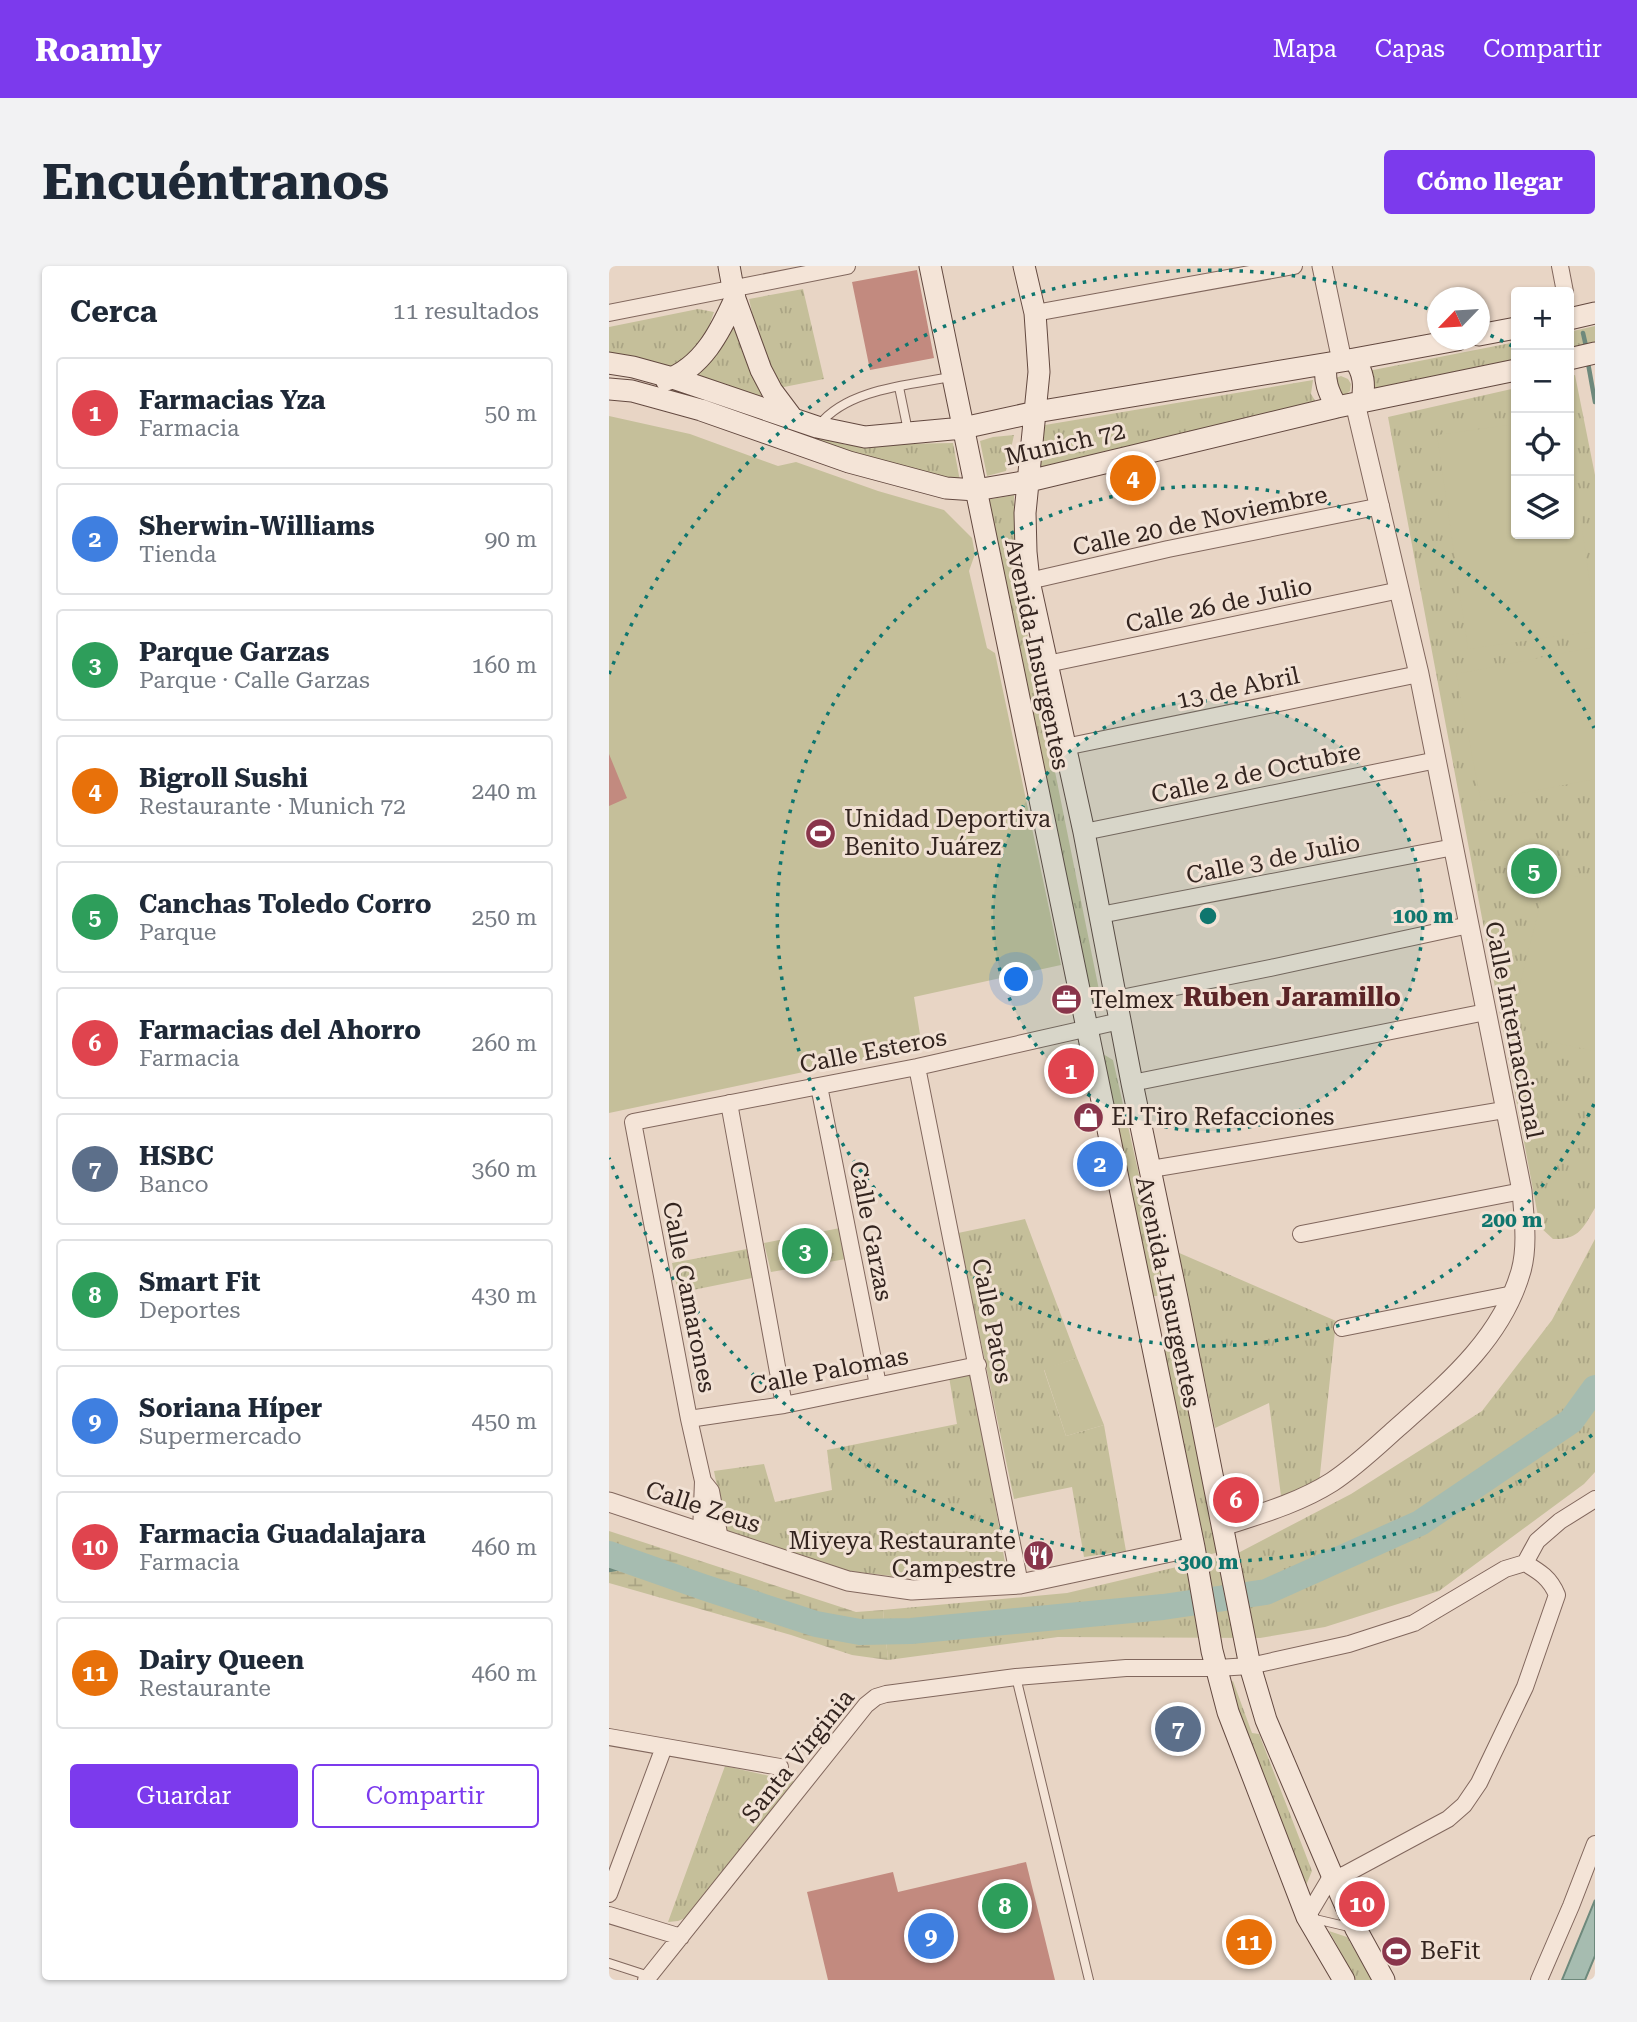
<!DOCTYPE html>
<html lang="es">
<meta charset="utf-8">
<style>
body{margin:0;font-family:"Roboto Serif",serif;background:#f2f2f3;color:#1f2937}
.controls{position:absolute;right:21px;top:21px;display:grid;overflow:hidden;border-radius:7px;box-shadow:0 2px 5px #0004}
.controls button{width:63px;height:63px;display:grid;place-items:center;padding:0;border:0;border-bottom:2px solid #e0e1e3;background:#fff;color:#1f2937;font:35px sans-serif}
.compass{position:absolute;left:818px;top:21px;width:63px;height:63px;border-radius:50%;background:#fff;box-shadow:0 2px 5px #0004;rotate:245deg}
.you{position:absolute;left:408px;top:714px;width:24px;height:24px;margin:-18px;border:5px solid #fff;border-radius:50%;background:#1a73e8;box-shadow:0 0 0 10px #1a73e833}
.badge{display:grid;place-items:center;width:46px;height:46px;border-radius:50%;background:#7c3aed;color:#fff;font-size:23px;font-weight:700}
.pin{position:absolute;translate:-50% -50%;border:4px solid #fff;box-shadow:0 2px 7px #0006}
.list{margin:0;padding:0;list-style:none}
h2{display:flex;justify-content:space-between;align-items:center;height:91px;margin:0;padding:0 28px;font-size:30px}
h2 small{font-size:23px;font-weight:400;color:#747a83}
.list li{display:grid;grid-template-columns:46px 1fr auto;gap:21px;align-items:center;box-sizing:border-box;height:112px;margin:0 14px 14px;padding:0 14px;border:2px solid #e0e1e3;border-radius:7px}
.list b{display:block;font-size:26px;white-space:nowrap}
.list p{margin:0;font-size:23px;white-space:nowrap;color:#747a83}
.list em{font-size:23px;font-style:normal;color:#747a83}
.actions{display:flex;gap:14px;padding:21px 28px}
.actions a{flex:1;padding:16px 0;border:2px solid #7c3aed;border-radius:7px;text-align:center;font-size:24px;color:#7c3aed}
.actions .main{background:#7c3aed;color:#fff}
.icon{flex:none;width:38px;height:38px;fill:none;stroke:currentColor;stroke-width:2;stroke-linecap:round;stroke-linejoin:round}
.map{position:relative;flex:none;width:986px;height:1714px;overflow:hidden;border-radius:7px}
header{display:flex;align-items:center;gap:42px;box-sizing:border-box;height:98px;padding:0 35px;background:#7c3aed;color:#fff}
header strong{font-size:33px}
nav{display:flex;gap:38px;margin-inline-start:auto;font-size:24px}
.intro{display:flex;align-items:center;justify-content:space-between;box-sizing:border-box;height:168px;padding:0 42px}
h1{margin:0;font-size:49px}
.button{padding:18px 32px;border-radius:7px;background:#7c3aed;color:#fff;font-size:24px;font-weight:700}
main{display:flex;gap:42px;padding:0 42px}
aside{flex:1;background:#fff;border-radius:7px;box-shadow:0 2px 5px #0004}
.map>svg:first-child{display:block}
.grass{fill:url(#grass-tufts)}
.wetland{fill:url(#wetland-marsh)}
.garden{fill:#c5bf9a}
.water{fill:#a6bcb0;stroke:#6e897c;stroke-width:2}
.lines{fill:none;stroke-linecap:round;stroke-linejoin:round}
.stream{stroke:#6e897c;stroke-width:4.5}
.river{stroke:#a6bcb0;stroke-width:26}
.building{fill:#c28a7f}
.service-casing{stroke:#81675d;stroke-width:10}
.minor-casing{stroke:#81675d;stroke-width:18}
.tertiary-casing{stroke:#81675d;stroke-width:21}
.secondary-casing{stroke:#634940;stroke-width:23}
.service{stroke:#f4e4d7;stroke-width:8}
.minor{stroke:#f4e4d7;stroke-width:16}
.tertiary{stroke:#f4e4d7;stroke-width:19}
.secondary{stroke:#f4e4d7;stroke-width:21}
.ring{fill:none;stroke:#0f766e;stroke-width:3.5;stroke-dasharray:3.5 7}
.labels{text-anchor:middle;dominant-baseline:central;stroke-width:6;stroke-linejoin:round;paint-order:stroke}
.street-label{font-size:24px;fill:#33241f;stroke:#f1e1d4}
.poi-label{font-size:24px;fill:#33241f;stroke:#f1e1d4;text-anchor:start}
.neighbourhood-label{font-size:26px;font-weight:bold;fill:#5b2427;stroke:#f1e1d4}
.centre{fill:#0f766e;stroke:#f1e1d4;stroke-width:3.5}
.ring-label{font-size:21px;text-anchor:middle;font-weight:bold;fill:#0f766e;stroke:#f1e1d4;stroke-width:6;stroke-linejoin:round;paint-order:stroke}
</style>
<header>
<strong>Roamly</strong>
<nav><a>Mapa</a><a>Capas</a><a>Compartir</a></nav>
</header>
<div class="intro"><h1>Encuéntranos</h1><a class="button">Cómo llegar</a></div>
<main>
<aside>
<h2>Cerca<small>11 resultados</small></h2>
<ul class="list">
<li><span class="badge" style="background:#e0444e">1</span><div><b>Farmacias Yza</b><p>Farmacia</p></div><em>50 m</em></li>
<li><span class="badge" style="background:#3f7fe0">2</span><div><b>Sherwin-Williams</b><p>Tienda</p></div><em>90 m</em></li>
<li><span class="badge" style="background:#2e9e5b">3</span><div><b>Parque Garzas</b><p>Parque · Calle Garzas</p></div><em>160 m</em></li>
<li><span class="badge" style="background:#e8710a">4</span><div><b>Bigroll Sushi</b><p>Restaurante · Munich 72</p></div><em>240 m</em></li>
<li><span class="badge" style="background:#2e9e5b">5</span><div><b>Canchas Toledo Corro</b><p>Parque</p></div><em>250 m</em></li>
<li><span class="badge" style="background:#e0444e">6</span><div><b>Farmacias del Ahorro</b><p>Farmacia</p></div><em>260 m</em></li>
<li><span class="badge" style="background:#5c6f8a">7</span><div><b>HSBC</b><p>Banco</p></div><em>360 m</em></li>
<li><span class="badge" style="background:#2e9e5b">8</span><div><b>Smart Fit</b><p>Deportes</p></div><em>430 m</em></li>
<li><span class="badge" style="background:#3f7fe0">9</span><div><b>Soriana Híper</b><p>Supermercado</p></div><em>450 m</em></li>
<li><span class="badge" style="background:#e0444e">10</span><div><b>Farmacia Guadalajara</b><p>Farmacia</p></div><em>460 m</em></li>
<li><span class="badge" style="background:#e8710a">11</span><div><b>Dairy Queen</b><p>Restaurante</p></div><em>460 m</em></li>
</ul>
<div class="actions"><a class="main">Guardar</a><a>Compartir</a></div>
</aside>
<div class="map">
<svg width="986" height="1714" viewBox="0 0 986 1714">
<defs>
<pattern id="grass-tufts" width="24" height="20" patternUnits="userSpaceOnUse" patternTransform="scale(1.75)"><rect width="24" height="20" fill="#c5bf9a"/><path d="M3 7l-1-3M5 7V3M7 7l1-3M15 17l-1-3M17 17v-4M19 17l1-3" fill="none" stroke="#aaa484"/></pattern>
<pattern id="wetland-marsh" width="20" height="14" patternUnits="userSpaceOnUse" patternTransform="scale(1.75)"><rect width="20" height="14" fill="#c5bf9a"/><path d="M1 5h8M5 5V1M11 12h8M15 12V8" fill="none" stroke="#aaa484"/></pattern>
</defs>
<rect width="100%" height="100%" fill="#e8d5c5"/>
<!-- grass -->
<path class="grass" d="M194,23L215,113L170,122L150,78L140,33Z
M89,43L105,46C95,76 90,83 64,101L0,90V61Z
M125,55L140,101L155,135L83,113L110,84Z
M986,60V78L960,82V66Z
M907,76V94L766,124L759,105Z
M966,109L986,209V942C974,962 970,974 944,973L931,961L779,151L907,122V268H960V110Z
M732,110L739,113L742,118L741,125L733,131L726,112Z
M704,114L702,128L710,141L426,208L430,160Z
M63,121L237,179L344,177L351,215L264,196L59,127Z
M405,169L397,205L378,210L371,175L384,171Z
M405,229L407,312L493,739L485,742H477L377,234Z
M494,788L504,794L556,1024L548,1030H539Z
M416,953L468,1092L435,1104L457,1170L495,1159L517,1285L475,1291L463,1221L405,1233L349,967Z
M231,962L237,993L162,1006L155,977Z
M986,973V1206L975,1218L830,1325L716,1361L651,1372L449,1371L279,1394L274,1344L458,1327L631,1286L742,1228L873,1145L943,1054Z
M138,983L143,1012L69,1027L63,997Z
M568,986L727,1055L710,1218L672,1230L660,1137L606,1162Z
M559,1064L567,1070L611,1286L598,1289L553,1072Z
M364,1106L397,1303L291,1311L239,1305L154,1280L117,1267L105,1205L155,1198L166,1236L223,1224L218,1184L348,1158L340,1111Z
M624,1415L643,1467L650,1468L703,1605L693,1629L617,1419Z
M116,1500L187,1516L79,1651L69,1655L59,1656Z
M720,1665L738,1671L763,1714H747Z"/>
<!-- wetland -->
<path class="wetland" d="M0,1265L247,1346L274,1344L279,1394L243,1389L182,1369L0,1317Z"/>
<!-- garden -->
<path class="garden" d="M0,150L81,168L169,200L187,196L269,225L335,244L363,272L366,288L360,305L378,382L386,387L452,699L305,731L313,781L0,847Z
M907,158V268H960V170L986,354V365L859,383L828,169Z
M986,381V513L872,535L847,408Z
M940,604L986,615V785L923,772L905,741Z
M468,1092L495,1159L457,1170L435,1103Z"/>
<!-- water -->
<path class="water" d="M986,1634V1690L976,1714H953Z"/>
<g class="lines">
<!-- stream -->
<path class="stream" d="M974,67L977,80
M979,97L986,136
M0,1304L31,1299"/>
<!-- river -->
<path class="river" d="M0,1288L94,1321L207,1358L251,1366L302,1365L554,1341L657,1326L811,1257L962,1155L986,1122"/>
</g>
<!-- building -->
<path class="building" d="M308,4L325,92L261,104L243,16Z
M0,488L18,532L0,540Z
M417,1596L446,1714H219L198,1626L284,1606L289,1626Z"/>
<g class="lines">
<defs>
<path id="service" d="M290,121L299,165
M210,159C238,123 300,119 342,111
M407,1411L480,1714
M702,1652L744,1662
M0,1697L40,1710"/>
<path id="minor" d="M951,0L956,26
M0,47L238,0
M426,47L685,0
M420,315L559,283L772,240
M438,398L791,324
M456,481L810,408
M475,566L828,494
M491,649L845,581
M507,733L666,701L860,659
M308,801L411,1318
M523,817L877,746
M210,820L269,1119
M120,837L175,1139
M542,903L895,844
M692,968L913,925
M733,1062L904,1028
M80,1153L175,1139L369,1099
M94,1215L102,1225L111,1273
M92,1267L94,1215L80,1153L24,856L308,801L511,755
M0,1471L171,1501
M0,1628L55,1481
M0,1649L72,1671
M698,1651L723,1609L733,1610L839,1553L855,1539L870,1517L916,1421L948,1329C941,1312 931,1306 916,1297
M37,1714L257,1439L267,1431L277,1428L407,1411L517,1402H608L641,1400L740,1378L805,1357L896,1303L916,1297L928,1275L951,1255L986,1233
M930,1714L962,1640L986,1578"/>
<path id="tertiary" d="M713,0L733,95
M0,1236L239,1315L303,1324L411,1318L585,1281
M614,1260C651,1248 690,1237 723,1216C746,1201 768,1180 788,1162C839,1117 893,1072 912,1005C919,980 915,951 913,925L810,408L746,137"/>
<path id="secondary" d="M120,0L126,33L152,104L163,125L184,153
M321,0L585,1281L603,1385L619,1446L698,1651L735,1714
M415,0L426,47L430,106L416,247L417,286L420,315L475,566L523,817L569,1037L641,1400L657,1454L723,1609L747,1663L775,1714
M960,53L986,47
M870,69L907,62
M745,93C755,107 756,119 753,135
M960,93L986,87
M0,97L24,101L64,112L208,161L256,171L354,162L427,146L745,93L848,74
M717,98C715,115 719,126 728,141
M57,114C93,102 111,66 126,33
M0,123L23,125L92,144L240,196L296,211L337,222L367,224L420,215L728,141L907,104"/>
</defs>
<!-- service casing -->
<use href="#service" class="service-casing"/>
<!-- minor casing -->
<use href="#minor" class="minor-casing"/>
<!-- tertiary casing -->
<use href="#tertiary" class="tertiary-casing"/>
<!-- secondary casing -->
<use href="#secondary" class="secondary-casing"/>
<!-- service -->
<use href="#service" class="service"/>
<!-- minor -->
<use href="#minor" class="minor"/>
<!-- tertiary -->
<use href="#tertiary" class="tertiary"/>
<!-- secondary -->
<use href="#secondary" class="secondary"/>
</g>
<!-- distance rings -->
<circle cx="599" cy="650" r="215" fill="#0f766e" fill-opacity=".12"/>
<g class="ring">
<circle cx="599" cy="650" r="215"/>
<path d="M985 838A430 430 0 1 1 985 462"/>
<path d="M983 1169A646 646 0 0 1 0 892M0 408A646 646 0 0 1 825 45M872 65A646 646 0 0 1 907 82"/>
</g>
<!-- icons -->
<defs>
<symbol id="stadium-disc" viewBox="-11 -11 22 22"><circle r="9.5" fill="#89354b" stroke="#f1e1d4"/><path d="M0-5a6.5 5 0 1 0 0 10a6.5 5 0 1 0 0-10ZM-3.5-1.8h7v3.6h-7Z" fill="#fff"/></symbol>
<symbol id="office-disc" viewBox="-11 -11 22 22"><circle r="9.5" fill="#89354b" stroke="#f1e1d4"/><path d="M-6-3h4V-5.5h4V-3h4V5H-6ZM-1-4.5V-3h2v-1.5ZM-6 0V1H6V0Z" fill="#fff"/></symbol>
<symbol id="shop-disc" viewBox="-11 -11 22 22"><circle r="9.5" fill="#89354b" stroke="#f1e1d4"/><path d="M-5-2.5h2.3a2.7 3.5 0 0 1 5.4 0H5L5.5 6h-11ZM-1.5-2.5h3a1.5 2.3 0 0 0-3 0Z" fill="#fff"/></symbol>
<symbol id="restaurant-disc" viewBox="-11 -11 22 22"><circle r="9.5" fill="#89354b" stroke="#f1e1d4"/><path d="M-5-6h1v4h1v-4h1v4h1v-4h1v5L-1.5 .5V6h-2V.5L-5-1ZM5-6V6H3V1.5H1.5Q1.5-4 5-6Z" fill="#fff"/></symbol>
</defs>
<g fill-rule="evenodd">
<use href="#stadium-disc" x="194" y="550" width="35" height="35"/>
<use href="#office-disc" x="440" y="716" width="35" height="35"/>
<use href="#shop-disc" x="462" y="834" width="35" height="35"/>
<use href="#restaurant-disc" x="412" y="1272" width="35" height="35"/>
<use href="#stadium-disc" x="770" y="1668" width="35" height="35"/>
</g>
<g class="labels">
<!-- street labels -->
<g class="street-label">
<text transform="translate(456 178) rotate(-13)">Munich 72</text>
<text transform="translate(591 255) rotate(-12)">Calle 20 de Noviembre</text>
<text transform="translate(610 339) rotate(-12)">Calle 26 de Julio</text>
<text transform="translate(428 388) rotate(78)">Avenida Insurgentes</text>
<text transform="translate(629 422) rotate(-12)">13 de Abril</text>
<text transform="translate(647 507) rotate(-12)">Calle 2 de Octubre</text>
<text transform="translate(664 593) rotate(-11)">Calle 3 de Julio</text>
<text transform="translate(905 764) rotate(79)">Calle Internacional</text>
<text transform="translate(264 785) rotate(-11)">Calle Esteros</text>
<text transform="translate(262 965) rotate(79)">Calle Garzas</text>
<text transform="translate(559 1026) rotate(78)">Avenida Insurgentes</text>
<text transform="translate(80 1031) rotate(79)">Calle Camarones</text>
<text transform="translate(383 1055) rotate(79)">Calle Patos</text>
<text transform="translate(220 1105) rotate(-11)">Calle Palomas</text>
<text transform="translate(94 1241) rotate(18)">Calle Zeus</text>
<text transform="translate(189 1490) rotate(-51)">Santa Virginia</text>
</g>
<!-- poi labels -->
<g class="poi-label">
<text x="235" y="553">Unidad Deportiva<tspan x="235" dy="28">Benito Juárez</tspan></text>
<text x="481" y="734">Telmex</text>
<text x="502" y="851">El Tiro Refacciones</text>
<text x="407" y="1275" text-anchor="end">Miyeya Restaurante<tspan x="407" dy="28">Campestre</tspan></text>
<text x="811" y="1685">BeFit</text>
</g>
<!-- neighbourhood labels -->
<g class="neighbourhood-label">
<text x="683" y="731">Ruben Jaramillo</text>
</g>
</g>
<circle cx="599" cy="650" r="10" class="centre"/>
<g class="ring-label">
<text x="814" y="657">100 m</text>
<text x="903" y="961">200 m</text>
<text x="599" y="1303">300 m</text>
</g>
</svg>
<div class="controls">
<button>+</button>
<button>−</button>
<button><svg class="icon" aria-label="locate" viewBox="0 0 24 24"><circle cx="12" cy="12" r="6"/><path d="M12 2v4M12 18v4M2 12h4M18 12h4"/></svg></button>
<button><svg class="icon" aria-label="layers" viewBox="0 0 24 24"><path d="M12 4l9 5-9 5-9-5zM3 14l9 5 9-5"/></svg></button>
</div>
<svg class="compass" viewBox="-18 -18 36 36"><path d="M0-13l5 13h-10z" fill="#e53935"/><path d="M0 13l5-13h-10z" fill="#747a83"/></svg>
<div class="you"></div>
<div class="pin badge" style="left:462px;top:805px;background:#e0444e">1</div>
<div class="pin badge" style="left:491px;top:898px;background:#3f7fe0">2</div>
<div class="pin badge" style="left:196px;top:985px;background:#2e9e5b">3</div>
<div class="pin badge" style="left:524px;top:212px;background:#e8710a">4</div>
<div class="pin badge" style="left:925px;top:605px;background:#2e9e5b">5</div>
<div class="pin badge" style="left:627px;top:1234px;background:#e0444e">6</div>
<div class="pin badge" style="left:569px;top:1463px;background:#5c6f8a">7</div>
<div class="pin badge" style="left:396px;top:1640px;background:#2e9e5b">8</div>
<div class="pin badge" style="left:322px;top:1670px;background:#3f7fe0">9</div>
<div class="pin badge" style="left:753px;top:1638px;background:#e0444e">10</div>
<div class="pin badge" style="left:640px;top:1676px;background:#e8710a">11</div>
</div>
</main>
